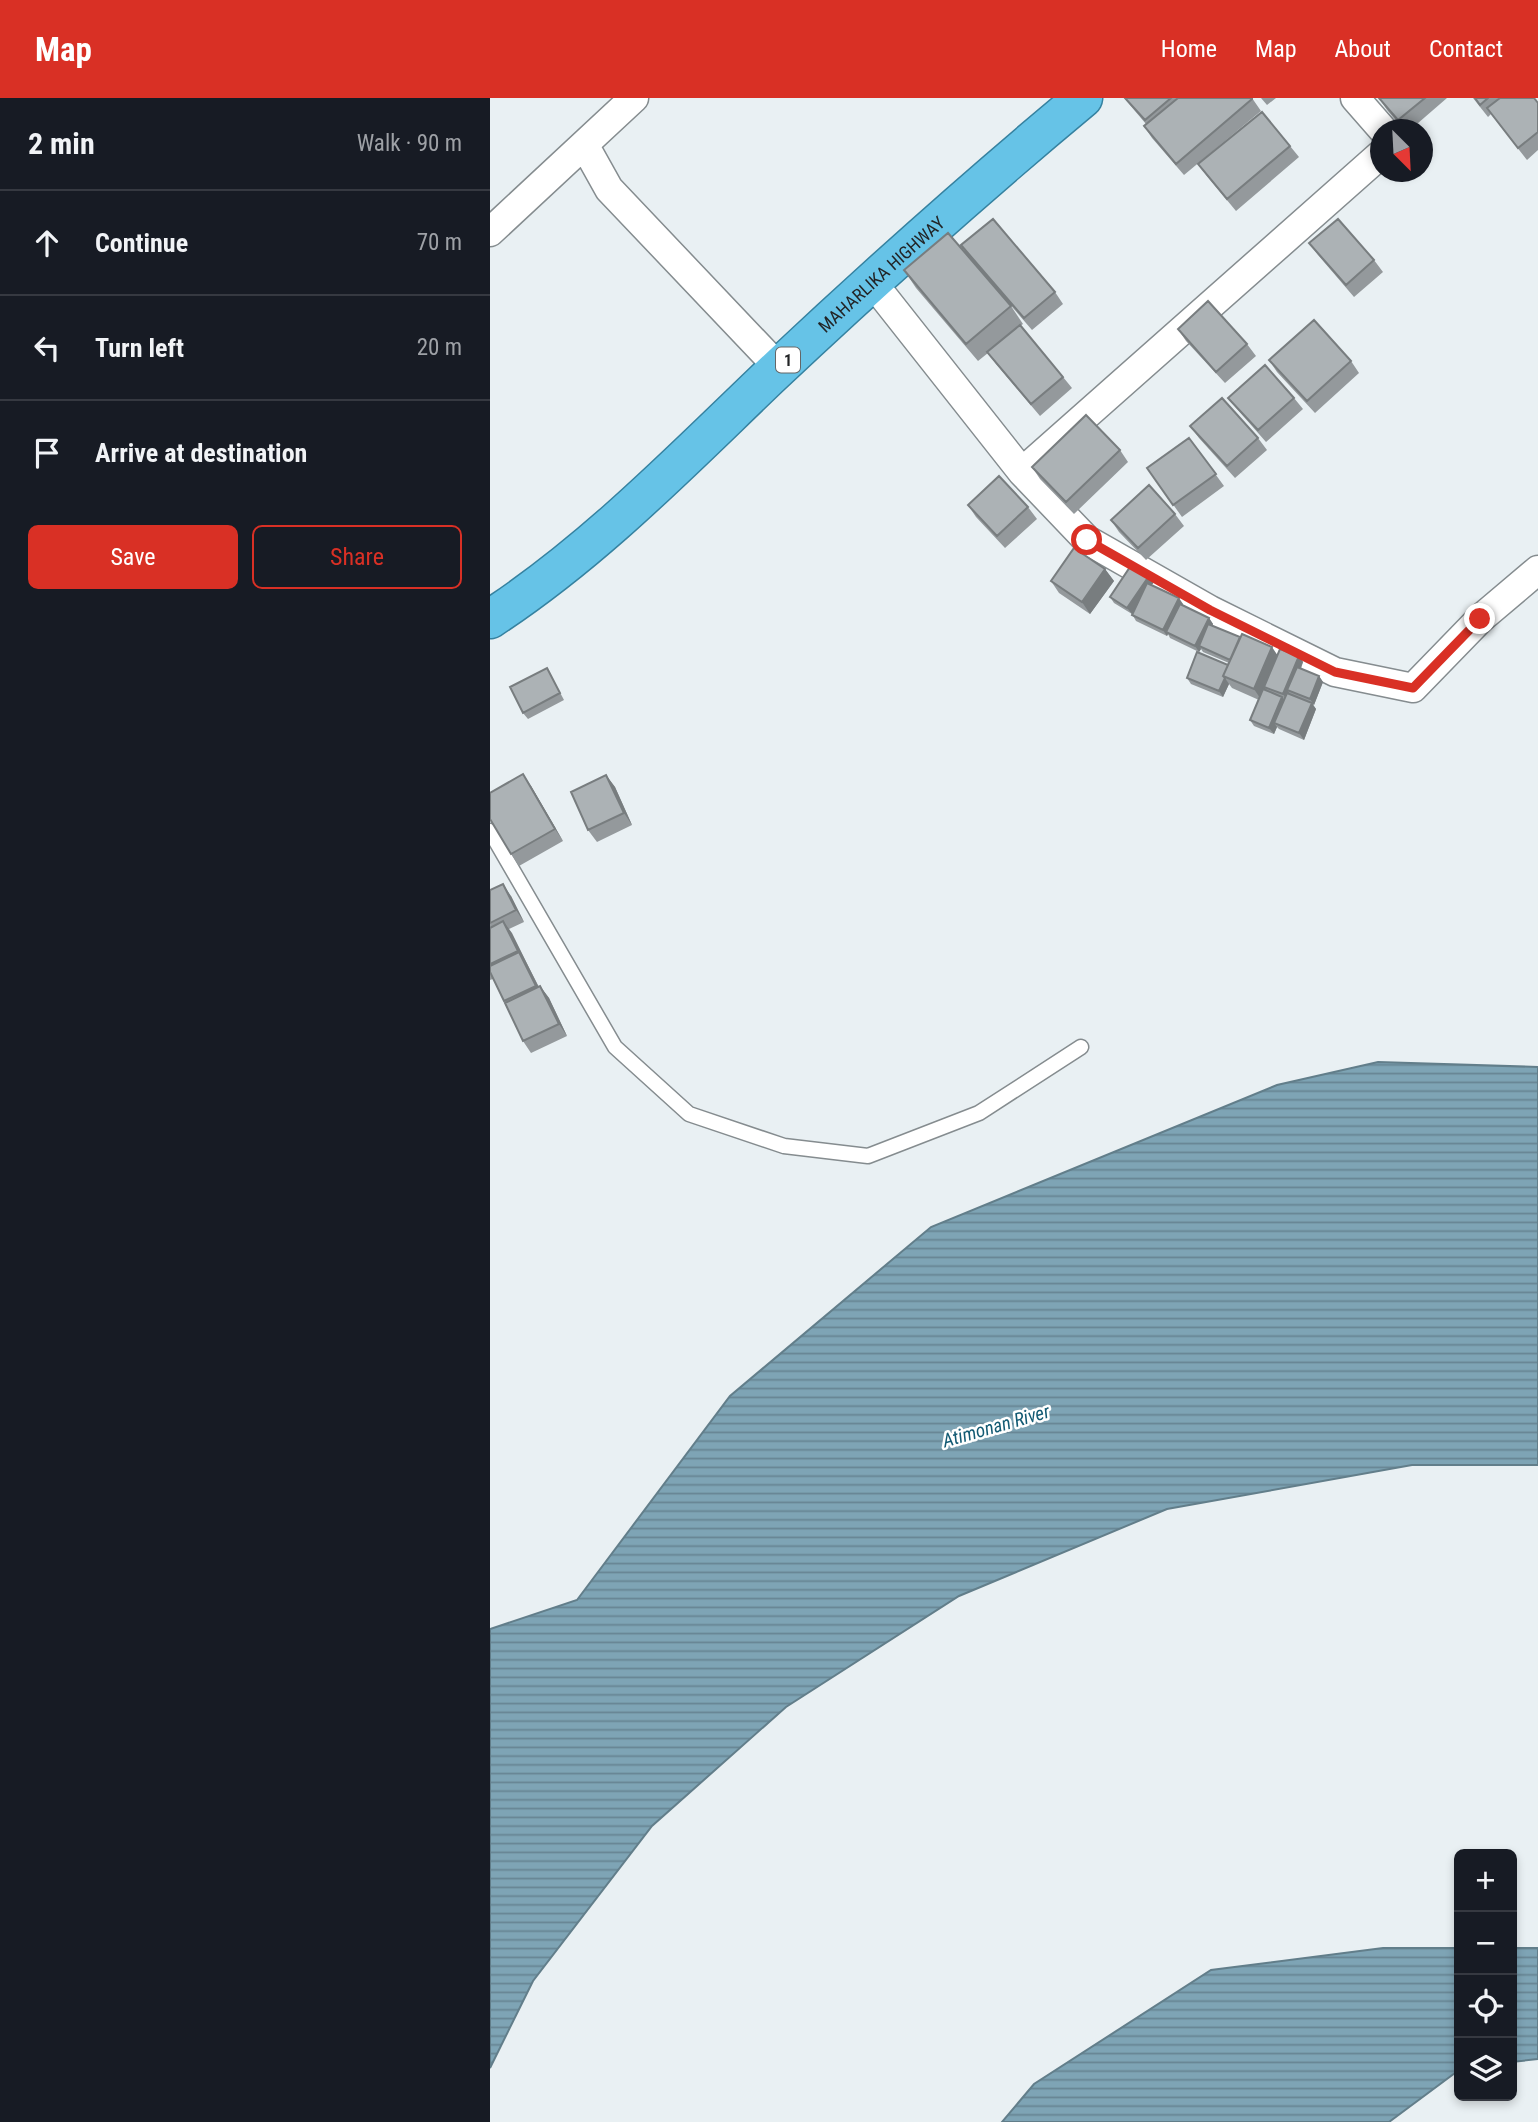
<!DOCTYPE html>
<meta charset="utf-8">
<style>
body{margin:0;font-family:"Roboto Condensed",sans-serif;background:#242831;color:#f1f3f6}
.controls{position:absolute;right:21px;bottom:21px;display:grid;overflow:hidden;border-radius:10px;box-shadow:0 4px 10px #0003}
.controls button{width:63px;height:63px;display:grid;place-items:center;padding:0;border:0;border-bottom:2px solid #363941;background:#171b24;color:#f1f3f6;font:35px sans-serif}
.compass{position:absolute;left:880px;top:21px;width:63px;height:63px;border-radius:50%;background:#171b24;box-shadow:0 4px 10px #0003;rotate:156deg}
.stop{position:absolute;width:21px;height:21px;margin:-16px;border:5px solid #d93025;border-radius:50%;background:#fff}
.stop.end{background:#d93025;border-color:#fff;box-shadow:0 2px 7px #0008}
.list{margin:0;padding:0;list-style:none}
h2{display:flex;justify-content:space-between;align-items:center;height:91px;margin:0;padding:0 28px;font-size:30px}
h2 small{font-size:23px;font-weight:400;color:#9ea1a6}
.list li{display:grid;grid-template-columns:46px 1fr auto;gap:21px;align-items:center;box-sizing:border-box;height:105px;padding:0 28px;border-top:2px solid #363941}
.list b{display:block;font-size:26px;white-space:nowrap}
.list em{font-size:23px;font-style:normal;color:#9ea1a6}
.actions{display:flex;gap:14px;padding:21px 28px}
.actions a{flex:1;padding:16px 0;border:2px solid #d93025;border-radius:10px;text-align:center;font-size:24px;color:#d93025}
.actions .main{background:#d93025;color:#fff}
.icon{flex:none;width:38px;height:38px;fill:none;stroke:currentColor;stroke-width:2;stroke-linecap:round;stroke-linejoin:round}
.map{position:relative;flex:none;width:1048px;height:2024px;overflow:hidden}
header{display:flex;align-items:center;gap:42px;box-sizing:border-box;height:98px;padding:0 35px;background:#d93025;color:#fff}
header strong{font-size:33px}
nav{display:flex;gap:38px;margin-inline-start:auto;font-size:24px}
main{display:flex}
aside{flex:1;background:#171b24}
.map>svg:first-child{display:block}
.water{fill:url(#water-rules);stroke:#627e8a;stroke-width:2}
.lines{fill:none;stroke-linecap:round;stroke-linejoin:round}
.service-casing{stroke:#858c8f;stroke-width:17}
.minor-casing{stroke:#858c8f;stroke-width:31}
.trunk-casing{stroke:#3682a0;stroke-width:41}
.service{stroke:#fff;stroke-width:14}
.minor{stroke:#fff;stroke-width:28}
.trunk{stroke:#66c3e7;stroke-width:38}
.wall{fill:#94999c}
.shaded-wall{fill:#787d7f}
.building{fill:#acb2b5;stroke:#787d7f;stroke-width:2}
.route{stroke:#d93025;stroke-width:9}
.labels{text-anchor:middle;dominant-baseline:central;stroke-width:5;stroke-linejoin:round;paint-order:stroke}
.shield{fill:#fff;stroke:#646667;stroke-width:2}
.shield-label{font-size:16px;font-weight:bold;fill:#222426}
.street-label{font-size:18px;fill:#222426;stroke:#fff}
.water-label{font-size:19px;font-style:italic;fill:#125a73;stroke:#fff}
</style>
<header>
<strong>Map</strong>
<nav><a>Home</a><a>Map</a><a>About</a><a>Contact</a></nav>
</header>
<main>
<aside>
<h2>2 min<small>Walk · 90 m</small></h2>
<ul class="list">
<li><svg class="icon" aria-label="ahead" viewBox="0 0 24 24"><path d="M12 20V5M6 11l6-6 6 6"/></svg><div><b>Continue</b></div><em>70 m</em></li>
<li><svg class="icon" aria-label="left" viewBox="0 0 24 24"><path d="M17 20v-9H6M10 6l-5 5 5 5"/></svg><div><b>Turn left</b></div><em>20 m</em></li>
<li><svg class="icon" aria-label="arrive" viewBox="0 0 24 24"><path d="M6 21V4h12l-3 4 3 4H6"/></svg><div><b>Arrive at destination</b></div></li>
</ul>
<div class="actions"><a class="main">Save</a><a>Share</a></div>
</aside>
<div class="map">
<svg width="1048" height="2024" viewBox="0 0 1048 2024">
<defs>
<pattern id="water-rules" width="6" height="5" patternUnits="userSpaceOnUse" patternTransform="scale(1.75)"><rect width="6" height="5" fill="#7ea4b5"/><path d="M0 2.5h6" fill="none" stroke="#678593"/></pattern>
</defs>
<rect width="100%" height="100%" fill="#e9f0f3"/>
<!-- water -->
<path class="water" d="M888,964L1048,969V1367H922L677,1411L469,1498L296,1609L162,1728L43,1883L0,1970V1531L87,1502L240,1298L441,1129L787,987Z
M893,1850H969V1972L899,2024H512L544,1986L721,1872Z
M1022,1850H1048V1961L1022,1964Z"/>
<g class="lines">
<defs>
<path id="service" d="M0,733L125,949L199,1016L294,1048L378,1058L489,1015L591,949"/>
<path id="minor" d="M865,0L893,32
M95,48L119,91L289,270
M0,134L144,0
M382,184L532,374L597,442L720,512L845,574L923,590L990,521L1048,472
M532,374L890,57"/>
<g id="trunk">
<path id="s1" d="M0,521C104,453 191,363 280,278C382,182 486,89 593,0"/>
</g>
</defs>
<!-- service casing -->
<use href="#service" class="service-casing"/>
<!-- minor casing -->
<use href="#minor" class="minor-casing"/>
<!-- trunk casing -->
<use href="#trunk" class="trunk-casing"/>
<!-- service -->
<use href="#service" class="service"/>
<!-- minor -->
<use href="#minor" class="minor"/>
<!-- trunk -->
<use href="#trunk" class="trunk"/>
</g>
<!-- wall -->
<path class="wall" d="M634,0H762L771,13L694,77L662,40L654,28L656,26Z
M771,0H786L777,7Z
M889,0H957L920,32H914L897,12Z
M983,0H1044L1048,5V52L1037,62L1001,16L998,19Z
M800,48L809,59L746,113L717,78L708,66Z
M819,145L884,162L893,174L864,199L828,157Z
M471,147L565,194L573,206L542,232L479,159Z
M414,172L521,208L533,226L530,228L573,279L582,290L550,318L506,266L498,255L488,263L426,190Z
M688,231L757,246L766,258L735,285L696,243Z
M779,262L861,263L869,275L825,315L787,274Z
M738,300H804L813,311L776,344L747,311Z
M700,328L768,340L777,352L745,380L709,340Z
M699,340L734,388L692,419L657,370Z
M630,352L638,364L584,416L550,381L542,369Z
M478,407L538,409L547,421L515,450L486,419Z
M685,416L694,428L656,462L629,434L621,422Z
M615,471L624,483L600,516L569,495L561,483Z
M664,484L661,487L693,506V507L719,520L723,526L722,528L788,557L809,558L813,564L811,571L829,578L833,584L824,607L822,606L826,611L814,642L789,631L787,629L784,636L764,628L760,622L769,602L742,590L739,586L733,599L701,586L697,580L738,567L739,565L713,554L711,551L709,554L680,540L678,536L677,538L646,523L642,516L624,505L620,499Z
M57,570L74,602L38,621L33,615Z
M116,677L125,689L142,727L107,744L98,732Z
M41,688L73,743L29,768L21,756Z
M0,792L21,798L34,824L19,831L49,889L50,888L59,900L77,938L41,955L33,943L3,881L0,882Z"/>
<!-- shaded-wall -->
<path class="shaded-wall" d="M615,471L624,483L600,516L592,504Z
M659,478L664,484L642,516L637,510Z
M689,500L693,506L678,535L676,534L678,536L677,538L673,532Z
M719,520L723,526L712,550L709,548L711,551L709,554L705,548Z
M782,549L790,561L774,589L777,592L772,603L764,591Z
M809,558L813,564L801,593L797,592L800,596L797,602L793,596Z
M829,578L833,584L824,607L820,601Z
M735,580L739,586L733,599L729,593Z
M792,599L797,605L784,625L787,629L784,636L779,630Z
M822,605L826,611L814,642L809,635Z
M33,676L41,688L73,743L65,731Z
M116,677L125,689L142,727L134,715Z
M13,786L21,798L34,824L26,812Z
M13,823L22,835L54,900L46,888Z
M50,888L59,900L77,938L69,926Z"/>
<!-- building -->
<path class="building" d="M635,0H681L655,22Z
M688,0H762V1L686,66L654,28Z
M889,0H935L908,22Z
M985,0H998L990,7Z
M1010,0H1044L1048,5V34L1028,50L997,10Z
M772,14L800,48L737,101L708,66Z
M503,121L565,194L534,220L471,147Z
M848,121L884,162L856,187L819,145Z
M458,135L521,208L476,246L414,172Z
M718,203L757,246L726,274L688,231Z
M824,222L861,263L817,303L779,262Z
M530,227L573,279L541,306L497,254Z
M775,267L804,300L768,332L738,300Z
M732,300L768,340L737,368L700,328Z
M596,317L630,352L576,404L542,369Z
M699,340L726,376L683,407L657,370Z
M509,378L538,409L507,438L478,407Z
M659,387L685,416L648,450L621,422Z
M584,450L615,471L592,504L561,483Z
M642,466L659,478L637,510L620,499Z
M657,485L689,500L673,532L642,517Z
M690,506L719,520L705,548L676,534Z
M718,526L750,539L740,562L709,548Z
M752,536L782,549L764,591L733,578Z
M790,551L809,558L793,596L774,589Z
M707,554L738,567L733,578L735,580L729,593L697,580Z
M807,569L829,578L820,601L797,592Z
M57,570L70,595L33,615L20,589Z
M773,591L792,599L779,630L760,622Z
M797,595L822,605L809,635L784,625Z
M33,676L65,731L21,756L0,721V695Z
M116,677L134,715L98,732L81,694Z
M13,786L26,812L0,825V792Z
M13,823L28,853L0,866V830Z
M29,854L46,888L14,903L0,874V868Z
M50,888L69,926L33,943L15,905Z"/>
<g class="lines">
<!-- route -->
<path class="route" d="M597,442L720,512L845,574L923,590L990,521"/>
</g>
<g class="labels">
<!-- shield labels -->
<rect class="shield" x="286" y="249.5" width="24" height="25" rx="5"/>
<g class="shield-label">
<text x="298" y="262">1</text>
</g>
<!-- street labels -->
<g class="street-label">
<text stroke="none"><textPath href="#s1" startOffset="522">MAHARLIKA HIGHWAY</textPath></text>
</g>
<!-- water labels -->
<g class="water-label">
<text transform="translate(506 1328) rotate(-16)">Atimonan River</text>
</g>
</g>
</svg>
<div class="controls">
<button>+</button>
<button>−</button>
<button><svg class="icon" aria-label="locate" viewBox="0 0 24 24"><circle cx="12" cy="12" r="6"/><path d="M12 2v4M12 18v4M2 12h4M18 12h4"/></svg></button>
<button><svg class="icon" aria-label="layers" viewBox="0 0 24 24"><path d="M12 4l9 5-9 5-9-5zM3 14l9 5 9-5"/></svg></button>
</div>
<svg class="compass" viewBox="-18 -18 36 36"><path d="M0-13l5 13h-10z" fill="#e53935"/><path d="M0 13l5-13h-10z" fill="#9ea1a6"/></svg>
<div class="stop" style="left:597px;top:442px"></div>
<div class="stop end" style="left:990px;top:521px"></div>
</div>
</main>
